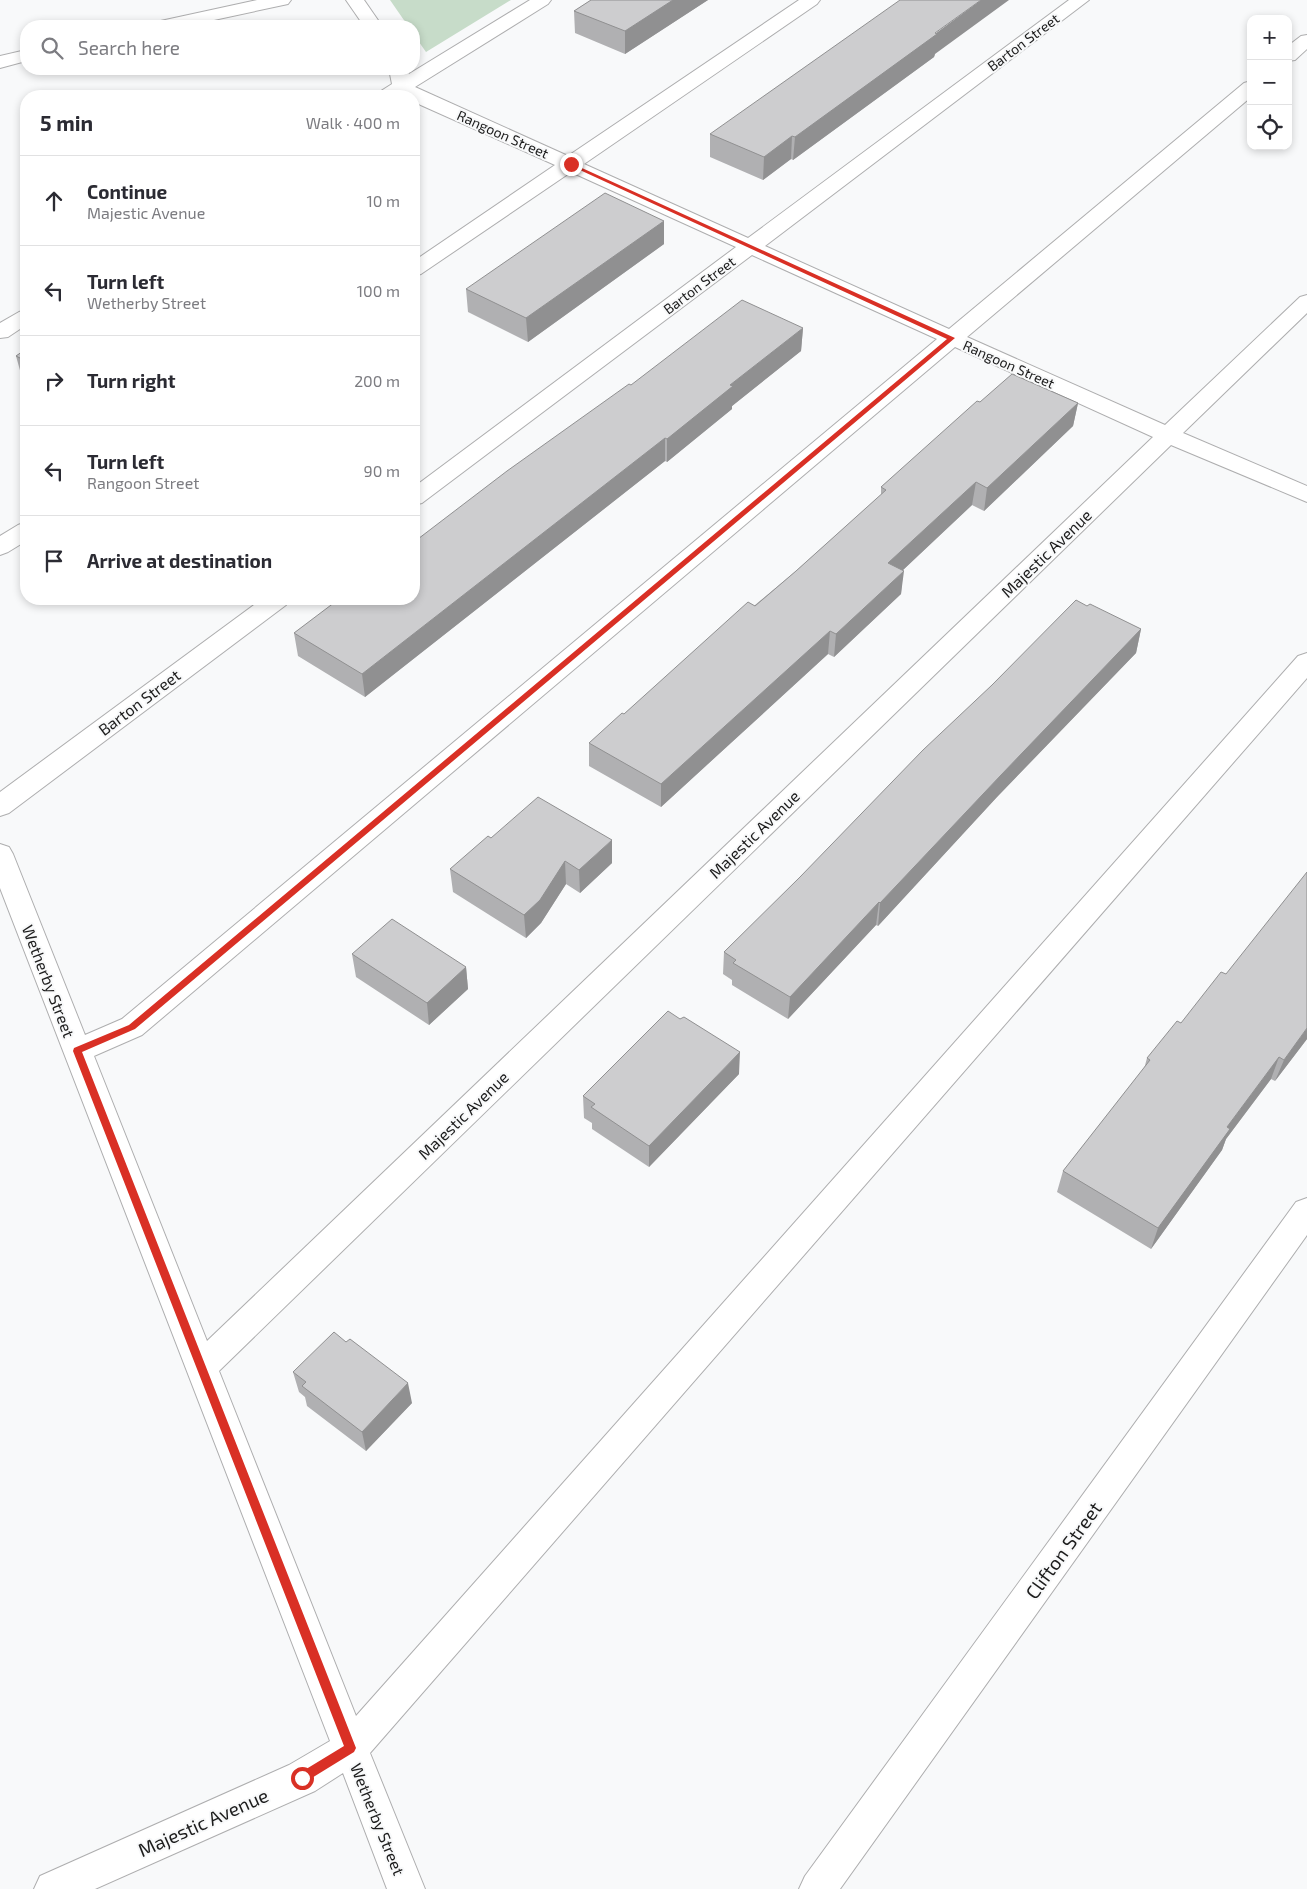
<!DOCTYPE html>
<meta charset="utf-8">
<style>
body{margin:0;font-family:"Exo 2",sans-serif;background:#f2f2f3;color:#2b2b33}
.controls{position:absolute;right:15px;top:15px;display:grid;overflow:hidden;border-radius:10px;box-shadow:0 2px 8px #0003}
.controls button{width:45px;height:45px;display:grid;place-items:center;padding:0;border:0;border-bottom:1px solid #e1e1e2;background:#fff;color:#2b2b33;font:25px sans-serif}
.stop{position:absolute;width:15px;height:15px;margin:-11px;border:4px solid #d93025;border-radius:50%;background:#fff}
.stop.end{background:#d93025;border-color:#fff;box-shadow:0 1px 5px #0008}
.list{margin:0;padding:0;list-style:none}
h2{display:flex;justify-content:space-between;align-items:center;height:65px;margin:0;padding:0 20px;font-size:21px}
h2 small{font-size:16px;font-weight:400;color:#7c7c81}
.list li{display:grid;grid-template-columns:32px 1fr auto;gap:15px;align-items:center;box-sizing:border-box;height:90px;padding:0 20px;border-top:1px solid #e1e1e2}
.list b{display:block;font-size:19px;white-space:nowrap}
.list p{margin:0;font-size:16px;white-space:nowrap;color:#7c7c81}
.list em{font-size:16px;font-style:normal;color:#7c7c81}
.icon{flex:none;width:28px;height:28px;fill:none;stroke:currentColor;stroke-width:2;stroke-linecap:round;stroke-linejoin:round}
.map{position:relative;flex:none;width:1307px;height:1889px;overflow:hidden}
.search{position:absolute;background:#fff;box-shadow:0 2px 8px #0003;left:20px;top:20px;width:400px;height:55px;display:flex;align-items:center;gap:12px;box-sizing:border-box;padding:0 18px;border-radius:20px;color:#7c7c81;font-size:19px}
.panel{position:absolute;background:#fff;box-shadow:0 2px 8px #0003;left:20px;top:90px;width:400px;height:515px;border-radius:20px}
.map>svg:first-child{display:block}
.green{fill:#c7dcc9}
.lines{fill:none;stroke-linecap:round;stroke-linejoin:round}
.minor-casing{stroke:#aeaeaf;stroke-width:2}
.minor{fill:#fff;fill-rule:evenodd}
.wall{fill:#b0b0b2}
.shaded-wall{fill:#909091}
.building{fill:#cdcdcf;stroke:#909091}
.route{fill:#d93025}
.labels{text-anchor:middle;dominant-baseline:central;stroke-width:4;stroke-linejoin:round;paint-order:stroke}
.far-street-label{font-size:14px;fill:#1c1c1c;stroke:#f8f9fa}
.street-label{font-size:16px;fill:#1c1c1c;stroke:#f8f9fa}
.near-street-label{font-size:19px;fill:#1c1c1c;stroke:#f8f9fa}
</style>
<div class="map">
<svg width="1307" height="1889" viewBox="0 0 1307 1889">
<rect width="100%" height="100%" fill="#f8f9fa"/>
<!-- green -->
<path class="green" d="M390,0H511L426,52L414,35V26H408Z"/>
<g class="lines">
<defs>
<path id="minor" d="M257,0H291L288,4L186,26H153L156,22Z
M346,0H364L382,26H364Z
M530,0H551L548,4L415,87L568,156L799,0H820L817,4L584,164L748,238L1069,0H1089L765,246L949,329L1244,83L1251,81V97L967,337L1165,425L1300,297L1307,295V313L1183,433L1307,486V502L1171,445L219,1371L356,1716L1298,656L1307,653V678L370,1753L425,1889H387L343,1773L315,1791L95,1889H34L40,1876L289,1765L330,1741L0,888V844L9,847L13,854L85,1035L122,1019L937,339L752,255L422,503L414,505V487L736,247L571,172L421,274L414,276V261L555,165L414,102V96H379L381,91L392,84L389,69H407L409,74ZM955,347L1153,437L207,1341L94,1056L142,1035Z
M1307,35V49L1295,60L1288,61V46L1301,36Z
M26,50V61L0,68V56Z
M26,310V325L8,337L0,338V323L19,312Z
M26,522V541L8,552L0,555V536L18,525Z
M262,599H290L286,605L9,813L0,816V792Z
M1307,1198V1235L840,1889H799L805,1876L1296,1202Z"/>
</defs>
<!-- minor casing -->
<use href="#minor" class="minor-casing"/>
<!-- minor -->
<use href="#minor" class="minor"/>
</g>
<!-- wall -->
<path class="wall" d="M591,0H708L625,54L575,33L574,11Z
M935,54L934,57L793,160L791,159L763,180L710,157V134Z
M664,221V244L528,342L468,312L466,289Z
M803,328L801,351L732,406V409L667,462L665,461L365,697L298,656L294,633L631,385Z
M26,349V377L21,374L16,356Z
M980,402L1078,403L1073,426L984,511L972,505L903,570L901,594L834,657L828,654L661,807L589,766V743L624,714L796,571L881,495V487Z
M1087,606L1141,629L1136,653L997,797L878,926L876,925L788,1019L732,985V980L723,974L724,952Z
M491,838L612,863L580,893L566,884L541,923L526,938L453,892L450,869Z
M352,954L466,967L468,989L429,1025L356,977Z
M1181,1023L1307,1039L1275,1081L1271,1079L1226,1139L1222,1150L1151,1249L1057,1192L1063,1171L1144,1069L1147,1058Z
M739,1074L649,1167L592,1129V1123L584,1118L583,1096Z
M293,1372L412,1403L366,1451L307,1406L305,1397L299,1392Z"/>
<!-- shaded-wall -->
<path class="shaded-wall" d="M673,0H708L625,54V31Z
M981,0H1009L935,54L934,57L793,160L795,137Z
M792,136L791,159L763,180L764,157Z
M664,221V244L528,342L526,318Z
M803,328L801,351L732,406V409L667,462V439L730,385Z
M1078,403L1073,426L984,511L987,488Z
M665,438V461L365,697L362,674Z
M976,482L972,505L886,586L888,563Z
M904,571L901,594L834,657L836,634Z
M1141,629L1136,653L997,797L878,926L880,903L1001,775Z
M830,631L828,654L661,807V784Z
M612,840V863L580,893L579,870Z
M565,861L566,884L541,923L526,938L524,915Z
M879,902L876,925L788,1019L790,997Z
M466,967L468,989L429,1025L427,1003Z
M1307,1028V1039L1275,1081L1284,1060Z
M740,1052L739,1074L649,1167V1146Z
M1279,1057L1271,1079L1226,1139L1222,1150L1151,1249L1158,1228L1227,1127Z
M408,1383L412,1403L366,1451L362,1432Z"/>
<!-- building -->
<path class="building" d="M591,0H673L625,31L574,11Z
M900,0H981L935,33L937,34L795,137L792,136L764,157L710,134Z
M605,193L664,221L526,318L466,289Z
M742,300L803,328L730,385L733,386L667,439L665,438L362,674L294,633L339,599H414V542L507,471L629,384L631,385Z
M26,349V361L16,356Z
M1012,374L1078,403L987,488L976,482L888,563L904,571L836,634L830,631L661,784L589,743L622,713L624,714L748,602L755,606L796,571L886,490L881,487L977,401L980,402Z
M1076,600L1087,606L1090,604L1141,629L1001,775L880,903L879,902L790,997L733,963L736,960L724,952L800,877L923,750L992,685Z
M538,797L612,840L579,870L565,861L540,900L524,915L450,869L488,836L491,838Z
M1307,872V1028L1284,1060L1279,1057L1227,1127L1230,1129L1158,1228L1063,1171L1150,1060L1147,1058L1177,1021L1181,1023L1221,972L1226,974Z
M392,919L466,967L427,1003L352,954Z
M668,1011L680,1019L684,1017L740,1052L649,1146L591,1107L595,1104L583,1096Z
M334,1332L346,1342L350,1339L408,1383L362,1432L302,1386L306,1382L293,1372Z"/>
<!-- route -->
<path class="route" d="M571,163L955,338L135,1029L82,1052L356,1748L354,1752L302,1784L298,1782L297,1778L298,1774L344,1746L73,1051L74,1048L129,1025L947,339L569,165Z"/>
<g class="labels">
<!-- far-street labels -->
<g class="far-street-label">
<text transform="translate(1023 42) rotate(-37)">Barton Street</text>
<text transform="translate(503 134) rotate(24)">Rangoon Street</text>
<text transform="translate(699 285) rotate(-37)">Barton Street</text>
<text transform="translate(1009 364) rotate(24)">Rangoon Street</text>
</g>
<!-- street labels -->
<g class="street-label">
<text transform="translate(1046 553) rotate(-44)">Majestic Avenue</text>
<text transform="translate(139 702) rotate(-37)">Barton Street</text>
<text transform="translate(754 834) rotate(-44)">Majestic Avenue</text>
<text transform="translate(49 981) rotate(69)">Wetherby Street</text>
<text transform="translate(463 1115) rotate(-44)">Majestic Avenue</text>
<text transform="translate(378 1819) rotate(68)">Wetherby Street</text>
</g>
<!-- near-street labels -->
<g class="near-street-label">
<text transform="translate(1063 1550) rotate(-54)">Clifton Street</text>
<text transform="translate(203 1822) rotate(-24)">Majestic Avenue</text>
</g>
</g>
</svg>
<div class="controls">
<button>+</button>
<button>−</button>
<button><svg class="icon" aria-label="locate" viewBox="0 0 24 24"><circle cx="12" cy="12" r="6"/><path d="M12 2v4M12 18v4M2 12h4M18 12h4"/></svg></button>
</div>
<div class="stop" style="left:302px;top:1778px"></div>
<div class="stop end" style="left:571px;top:164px"></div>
<div class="search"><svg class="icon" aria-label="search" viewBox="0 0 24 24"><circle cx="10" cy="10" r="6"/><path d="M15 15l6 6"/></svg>Search here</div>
<section class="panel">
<h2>5 min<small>Walk · 400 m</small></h2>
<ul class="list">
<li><svg class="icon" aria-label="ahead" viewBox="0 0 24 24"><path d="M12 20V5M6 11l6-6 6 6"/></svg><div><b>Continue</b><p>Majestic Avenue</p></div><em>10 m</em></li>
<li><svg class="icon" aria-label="left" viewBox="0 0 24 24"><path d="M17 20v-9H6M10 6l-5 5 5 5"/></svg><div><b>Turn left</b><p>Wetherby Street</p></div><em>100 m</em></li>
<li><svg class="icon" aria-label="right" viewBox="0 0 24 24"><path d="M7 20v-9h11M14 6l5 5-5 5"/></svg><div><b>Turn right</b></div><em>200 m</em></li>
<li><svg class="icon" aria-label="left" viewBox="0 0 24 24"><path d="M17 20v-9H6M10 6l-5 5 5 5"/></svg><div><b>Turn left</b><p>Rangoon Street</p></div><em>90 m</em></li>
<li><svg class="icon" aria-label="arrive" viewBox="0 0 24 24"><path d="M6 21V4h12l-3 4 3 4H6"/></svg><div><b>Arrive at destination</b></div></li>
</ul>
</section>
</div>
